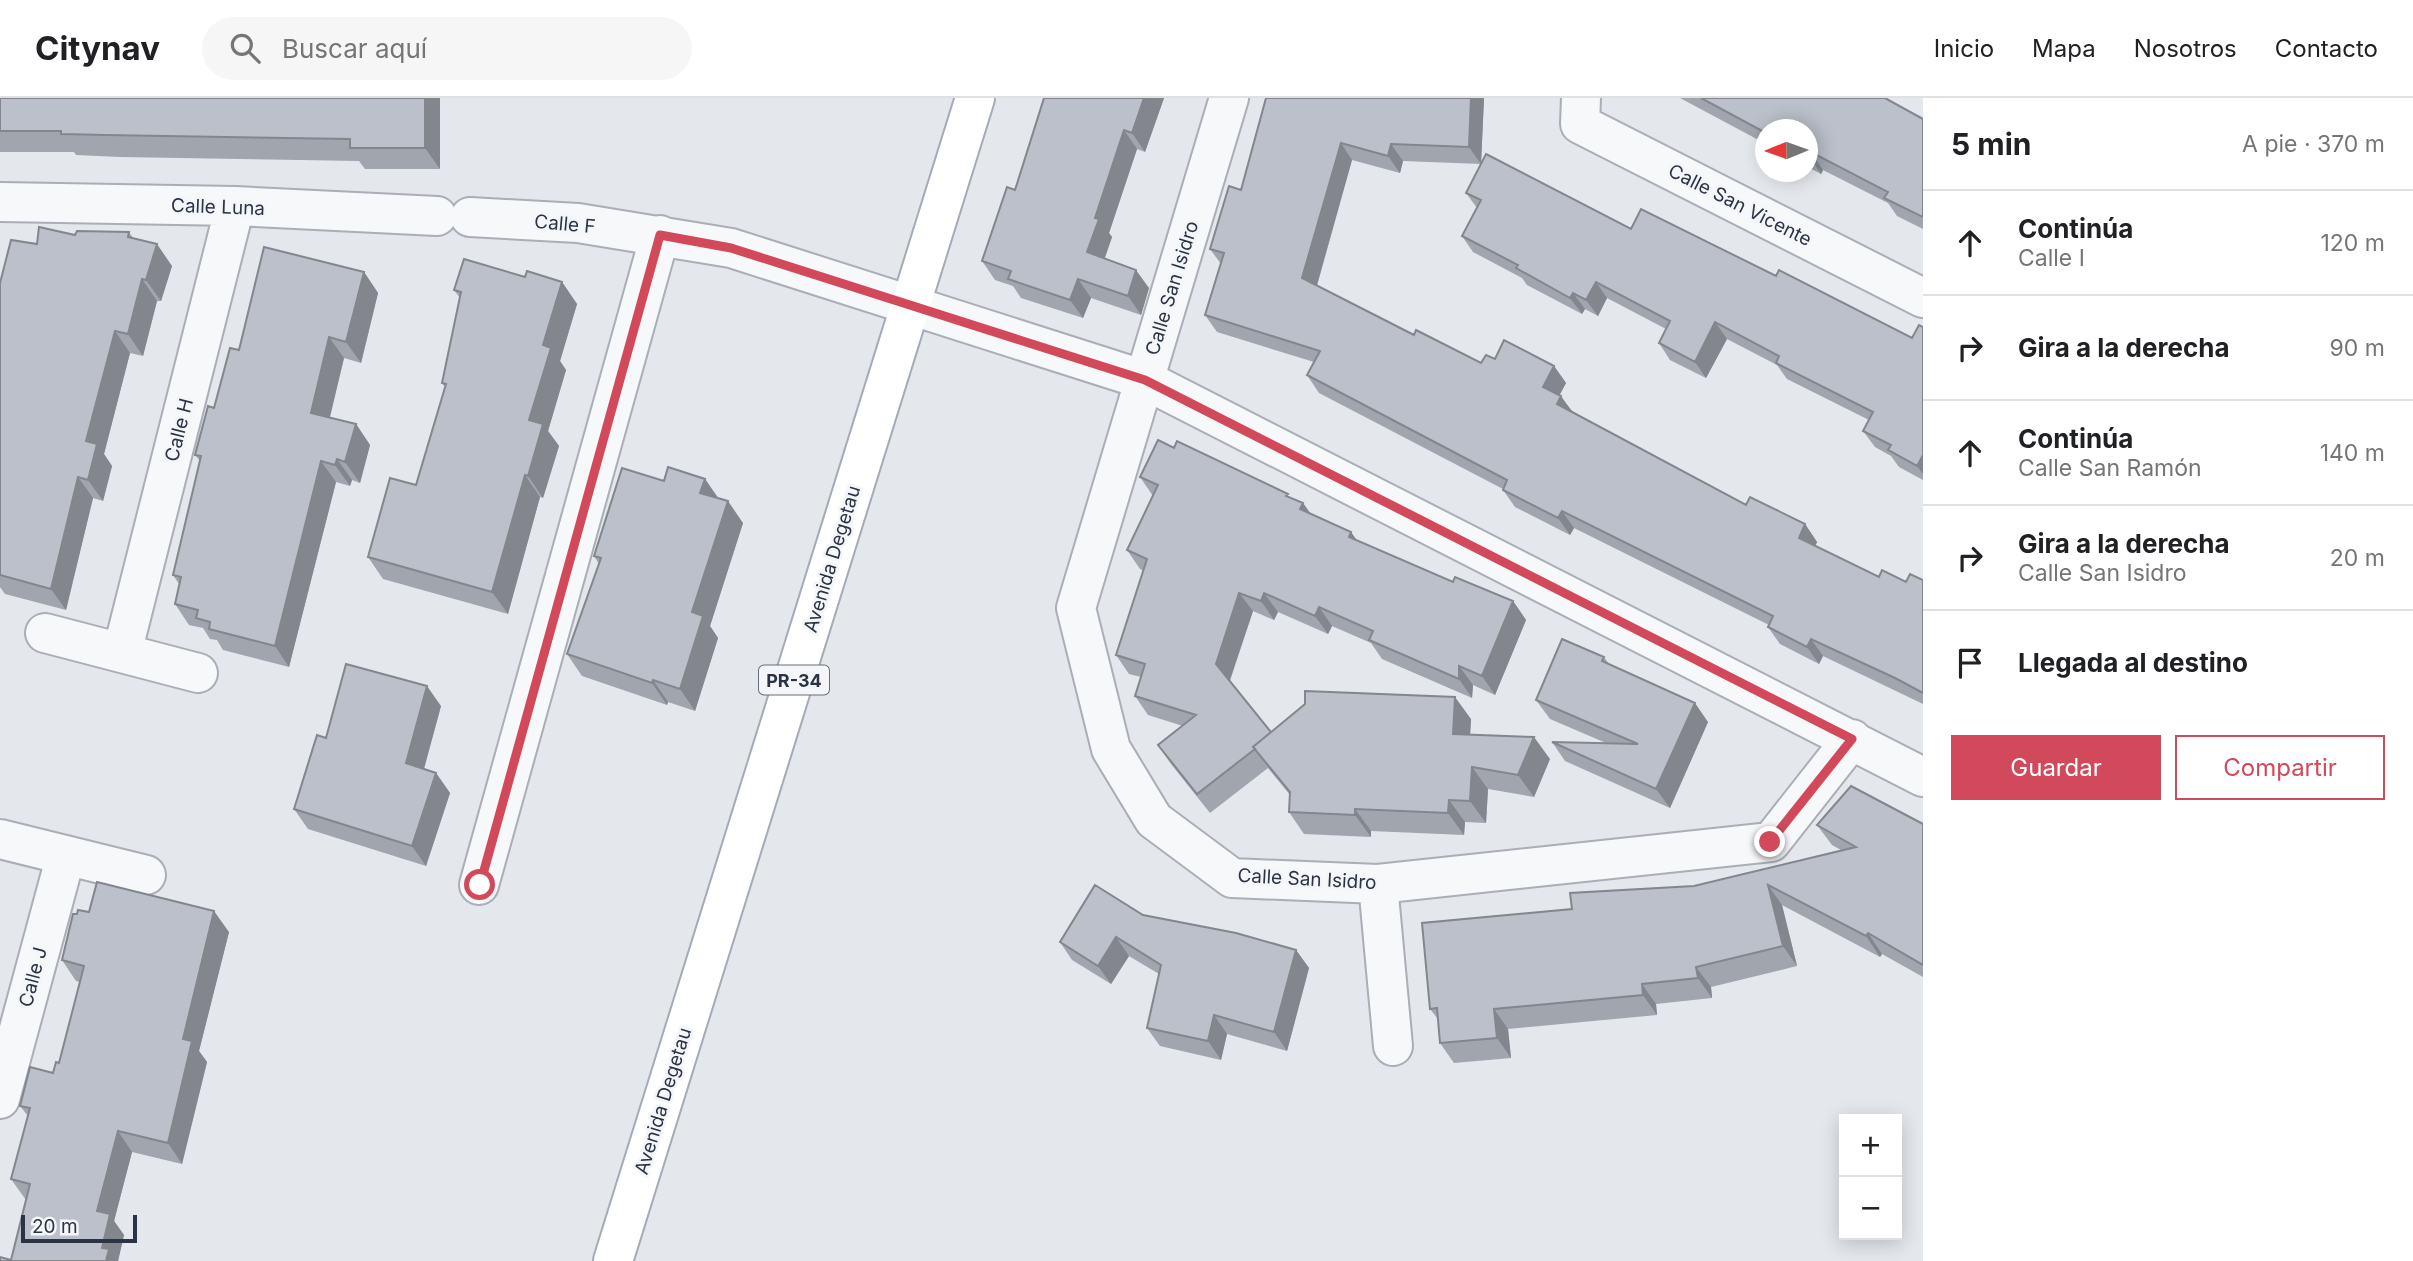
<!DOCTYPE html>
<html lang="es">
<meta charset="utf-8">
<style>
body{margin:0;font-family:Inter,sans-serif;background:#f6f6f6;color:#202124}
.controls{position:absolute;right:21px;bottom:21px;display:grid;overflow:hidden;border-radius:0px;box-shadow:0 4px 18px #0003}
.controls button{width:63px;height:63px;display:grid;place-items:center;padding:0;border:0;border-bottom:2px solid #e0e0e0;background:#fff;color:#202124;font:35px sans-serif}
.compass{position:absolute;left:1755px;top:21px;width:63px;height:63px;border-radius:50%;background:#fff;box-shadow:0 4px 18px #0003;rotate:269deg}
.scale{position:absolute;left:21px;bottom:18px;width:116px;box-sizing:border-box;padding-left:7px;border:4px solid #2b3445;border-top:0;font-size:19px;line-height:24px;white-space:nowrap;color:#2b3445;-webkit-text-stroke:5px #f4f6f9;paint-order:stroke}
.stop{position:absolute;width:21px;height:21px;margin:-16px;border:5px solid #d1495b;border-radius:50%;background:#fff}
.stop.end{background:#d1495b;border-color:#fff;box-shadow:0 2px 7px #0008}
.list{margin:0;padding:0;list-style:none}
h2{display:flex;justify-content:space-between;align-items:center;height:91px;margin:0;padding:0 28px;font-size:30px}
h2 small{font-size:23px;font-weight:400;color:#757577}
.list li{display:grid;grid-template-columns:46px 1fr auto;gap:21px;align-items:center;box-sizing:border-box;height:105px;padding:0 28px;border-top:2px solid #e0e0e0}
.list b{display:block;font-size:26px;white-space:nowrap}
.list p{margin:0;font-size:23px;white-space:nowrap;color:#757577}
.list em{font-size:23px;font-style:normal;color:#757577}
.actions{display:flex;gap:14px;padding:21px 28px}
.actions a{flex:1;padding:16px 0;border:2px solid #d1495b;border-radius:0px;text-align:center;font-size:24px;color:#d1495b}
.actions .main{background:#d1495b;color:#fff}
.icon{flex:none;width:38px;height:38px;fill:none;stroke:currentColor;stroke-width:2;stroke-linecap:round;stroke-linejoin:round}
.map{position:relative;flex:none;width:1923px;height:1163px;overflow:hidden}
header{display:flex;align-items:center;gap:42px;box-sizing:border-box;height:98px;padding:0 35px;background:#fff;border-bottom:2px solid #e0e0e0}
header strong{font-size:33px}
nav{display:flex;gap:38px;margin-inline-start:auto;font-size:24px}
.search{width:490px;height:63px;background:#f6f6f6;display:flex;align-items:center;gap:18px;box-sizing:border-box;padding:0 24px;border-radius:38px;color:#757577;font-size:26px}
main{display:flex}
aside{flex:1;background:#fff}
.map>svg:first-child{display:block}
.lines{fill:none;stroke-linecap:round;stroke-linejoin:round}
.street-casing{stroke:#a9aeb7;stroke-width:42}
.primary-casing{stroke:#a3abb8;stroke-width:42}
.street{stroke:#f7f8fa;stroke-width:38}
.primary{stroke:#fff;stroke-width:38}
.wall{fill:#a1a5ae}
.shaded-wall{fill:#83868d}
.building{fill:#bbc0ca;stroke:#83868d;stroke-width:2}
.route{stroke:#d1495b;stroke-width:9}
.labels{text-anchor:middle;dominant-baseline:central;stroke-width:6;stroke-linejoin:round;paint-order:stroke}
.shield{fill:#f4f6f9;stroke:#676e7b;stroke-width:2}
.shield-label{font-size:18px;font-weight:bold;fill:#2b3445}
.street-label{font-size:19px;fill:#2b3445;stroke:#f4f6f9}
</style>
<header>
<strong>Citynav</strong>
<div class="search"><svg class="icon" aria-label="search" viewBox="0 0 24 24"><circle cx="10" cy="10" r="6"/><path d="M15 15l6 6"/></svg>Buscar aquí</div>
<nav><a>Inicio</a><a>Mapa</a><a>Nosotros</a><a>Contacto</a></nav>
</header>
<main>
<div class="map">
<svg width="1923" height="1163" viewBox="0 0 1923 1163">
<rect width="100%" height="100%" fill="#e4e7ec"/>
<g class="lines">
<defs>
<path id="street" d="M1229,0L1076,510L1111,651L1154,722L1232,780L1378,786L1771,744L1852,641
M1581,0L1580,26L1923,200
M0,104L235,108L437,118
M470,119L578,125L731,150L1145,282L1923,679
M45,535L198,575
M122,555L235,108
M0,741L146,777
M1378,786L1393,948
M479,787L660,137
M0,1001L66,757"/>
<path id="primary" d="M613,1163L975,0"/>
</defs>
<!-- street casing -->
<use href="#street" class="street-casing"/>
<!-- primary casing -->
<use href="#primary" class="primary-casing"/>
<!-- street -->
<use href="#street" class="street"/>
<!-- primary -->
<use href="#primary" class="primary"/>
</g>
<!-- wall -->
<path class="wall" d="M0,0H440V71H365L359,63L120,59L76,57L74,54H0Z
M1164,0L1145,54L1137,51L1109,135L1112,139L1105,160L1149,190L1141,217L1091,200L1083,220L1021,200L1013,188L995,182L982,163L1015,92Z
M1266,0H1484L1481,66L1403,63L1400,75L1352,62L1317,188L1414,237L1481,265L1495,261L1554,268L1566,285L1559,297L1573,314L1746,407L1805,426L1817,444L1815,448L1879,479L1906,484L1923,482V606L1823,558L1819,566L1780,546L1768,529L1769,527L1574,430L1570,437L1515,409L1503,392V391L1319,295L1307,277L1314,264L1217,234L1205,217L1221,166L1210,151L1241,92Z
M1680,0H1885L1923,21V131L1897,118L1888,105L1823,72L1821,76L1808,69V32H1766V46Z
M1466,95L1631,131L1776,178L1912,240L1923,229V382L1899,369L1891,358L1875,349L1863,333L1869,322L1787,281L1777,267L1727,241L1706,280L1670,262L1659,245L1666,231L1607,200L1598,218L1585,211L1582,216L1527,187L1522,180L1473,154L1462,138L1477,110Z
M129,134L133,140L172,168L161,203H157L143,258L130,255L104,356L112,368L103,403L93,400L66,512L5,496L0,489V185L37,146L75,137Z
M364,174L378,195L361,265L344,260L329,320L356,326L370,347L360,385L352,382L350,388L336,384L289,569L223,552L217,542L210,541L203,530L189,527L175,506L179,486L173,477L200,363L195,357L239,252Z
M525,179L562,184L577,206L560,263L566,272L548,333L559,348L543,400L540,399L508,516L383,481L368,459L416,387L445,289L442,285L460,200L454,192Z
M1140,379L1291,400L1303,405L1311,416L1351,434L1357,443L1453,484L1513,503L1526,522L1495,597L1473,587L1472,600L1382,561L1371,545L1332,528L1328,536L1278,514L1274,522L1253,513L1230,583L1271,634L1471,621L1470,636L1550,661L1534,699L1488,691L1486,725L1465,724L1464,737L1371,733V739L1304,736L1289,714L1290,697L1268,670L1210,715L1171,666L1158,647L1183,628L1148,617L1135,598L1141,579L1129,576L1116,557L1144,473L1140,471L1127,452L1153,398Z
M705,381L719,401L743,425L710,528L718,540L695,613L668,604L667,607L582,578L567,556L599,466L594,458L664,383Z
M1604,559L1609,566L1708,624L1670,710L1565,663L1552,644L1606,645L1550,621L1536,602Z
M441,608L424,671L436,675L450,695L426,768L308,731L294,711L326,640Z
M1923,726V879L1882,856L1880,859L1782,807L1797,868L1711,889L1712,900L1656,906L1657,917L1508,931L1511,960L1454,965L1440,945L1438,921L1430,911L1572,811L1694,788L1841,752L1832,747L1817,727Z
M89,814L229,834L199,953L207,964L182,1066L132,1054L114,1123L124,1137L118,1163H0L11,1162L26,1102L11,1081L28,1018L20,1008L53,975L59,965L80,884L76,883L62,862L77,816Z
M1143,817L1296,852L1309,870L1287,953L1227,936L1221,962L1160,948L1147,930L1159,876L1129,858L1111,886L1072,862L1060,844Z"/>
<!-- shaded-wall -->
<path class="shaded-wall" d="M425,0H440V71L425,50Z
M1144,0H1164L1145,54L1132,35Z
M1471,0H1484L1481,66L1469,49Z
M1124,32L1137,51L1109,135L1112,139L1100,173L1087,154L1095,120Z
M1341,45L1352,62L1314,197L1302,180Z
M1391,46L1403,63L1400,75L1388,58Z
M1811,54L1823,72L1821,76L1809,58Z
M157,146L172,168L161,203L146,182Z
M1136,172L1149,190L1141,217L1128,198Z
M364,174L378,195L361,265L346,244Z
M142,181L157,203L143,258L128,236Z
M1078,181L1091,200L1083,220L1070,202Z
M562,184L577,206L560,263L566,272L548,333L559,348L543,400L528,378L529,322L543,247Z
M1596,184L1607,200L1598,218L1586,202Z
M1573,195L1585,211L1582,216L1570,200Z
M1715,224L1727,241L1706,280L1695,264Z
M115,233L130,255L104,356L112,368L103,403L88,382L86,343Z
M329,239L344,260L326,336L311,315Z
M1554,268L1566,285L1555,306L1543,289Z
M1561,298L1573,315L1557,306Z
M356,326L370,347L360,385L345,364Z
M1923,357V376L1917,368Z
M337,361L352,382L350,388L335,367Z
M321,363L336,384L289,569L275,548Z
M525,377L540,399L508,516L492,494Z
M78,379L93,400L66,512L51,491Z
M705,381L720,403L700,395Z
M728,403L743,425L710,528L718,540L695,613L680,591L692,514Z
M1303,405L1316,424L1300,411Z
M1562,413L1574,430L1570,437L1558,420Z
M1805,426L1817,444L1811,457L1799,440Z
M1351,434L1364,453L1349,439Z
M1239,495L1253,513L1229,584L1216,566Z
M1264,495L1278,514L1274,522L1261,503Z
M1513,503L1526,522L1495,597L1482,578Z
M1319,509L1332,528L1328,536L1315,518Z
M1811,541L1823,558L1819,566L1807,549Z
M1459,568L1473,587L1472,600L1459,581Z
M653,582L668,604L667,607L652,585Z
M427,588L441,608L420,685L406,665Z
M1455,599L1471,621L1469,658L1453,636Z
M1695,605L1708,624L1670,710L1656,691Z
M1534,639L1550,661L1534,699L1518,677Z
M1472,669L1488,691L1486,725L1470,703Z
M436,675L450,695L426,768L412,748Z
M1449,702L1465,724L1464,737L1448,715Z
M1355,711L1371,733V739L1355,717Z
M1768,787L1782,807L1797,868L1783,848Z
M214,813L229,834L199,953L207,964L182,1066L168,1045L183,941Z
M1868,835L1882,856L1880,859L1866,838Z
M1116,839L1129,858L1111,886L1098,868Z
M1296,852L1309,870L1287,953L1274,934Z
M1696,869L1711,889L1712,900L1698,880Z
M1642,886L1656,906L1657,917L1643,897Z
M1494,911L1508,931L1511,960L1497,940Z
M1214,917L1227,936L1221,962L1208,943Z
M118,1033L132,1054L114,1123L124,1137L118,1163H106L102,1150L97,1113Z"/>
<!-- building -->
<path class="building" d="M0,0H425V50H350V41L105,37L61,36V33H0Z
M1044,0H1144L1132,35L1124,32L1095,120L1099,121L1087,154L1136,172L1128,198L1078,181L1070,202L1008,181L1011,173L982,163L1007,89L1015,92Z
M1266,0H1471L1469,49L1391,46L1388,58L1341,45L1302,180L1414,237L1416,232L1481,265L1486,257L1495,261L1504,242L1554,268L1543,289L1561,298L1557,306L1746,407L1750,399L1805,426L1799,440L1879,479L1882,472L1906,484L1910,476L1923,482V595L1895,580L1811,541L1807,549L1768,529L1773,518L1562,413L1558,420L1503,392L1507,382L1307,277L1320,253L1205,217L1224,155L1210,151L1229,88L1241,92Z
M1701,0H1885L1923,21V119L1884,100L1888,94L1811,54L1809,58H1808V32H1766V35Z
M1486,56L1631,131L1641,111L1776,178L1779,172L1912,240L1919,227L1923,229V357L1917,368L1888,352L1891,347L1863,333L1873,314L1776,265L1779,258L1715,224L1695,264L1659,245L1670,223L1596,184L1586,202L1573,195L1570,200L1516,170L1518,167L1462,138L1481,102L1466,95Z
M39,129L75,137L77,133L129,134L128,139L157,146L146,182L142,181L128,236L115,233L86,343L97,346L88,382L78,379L51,491L0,477V185L11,142L37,146Z
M264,149L364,174L346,244L329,239L311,315L356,326L345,364L337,361L335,367L321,363L275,548L209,531L210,524L196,520L198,512L175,506L181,479L173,477L201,358L195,357L208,308L214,310L230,250L239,252Z
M464,161L525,179L527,173L562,184L543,247L551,250L529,322L543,326L528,378L525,377L492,494L368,459L390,380L416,387L446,286L442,285L461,194L454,192Z
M1158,342L1174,350L1177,343L1288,396L1286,398L1303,405L1300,411L1351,434L1349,439L1453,484L1455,479L1513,503L1482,578L1459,568V581L1369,542L1373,533L1319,509L1315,518L1264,495L1261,503L1239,495L1216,566L1271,634L1253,649L1255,651L1197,696L1158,647L1196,617L1135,598L1145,566L1116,557L1147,461L1127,452L1158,387L1140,379Z
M668,369L705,381L700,395L728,403L692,514L703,518L680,591L653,582L652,585L567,556L601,460L594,458L622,370L664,383Z
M1562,541L1604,559L1602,563L1695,605L1656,691L1552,644L1638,646L1536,602Z
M346,566L427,588L406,665L436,675L412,748L294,711L317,637L326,640Z
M1305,593L1455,599L1453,636L1534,639L1518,677L1472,669L1470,703L1449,702L1448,715L1355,711V717L1289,714L1290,694L1253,649L1305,606Z
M1851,688L1923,726V867L1868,835L1866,838L1768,787L1783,848L1696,869L1698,880L1642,886L1643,897L1494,911L1497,940L1440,945L1437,910L1430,911L1422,825L1572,811L1570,795L1694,788L1856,749L1817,727Z
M97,784L214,813L183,941L192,943L168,1045L118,1033L97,1113L110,1116L102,1150L109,1151L106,1163H0V1159L11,1162L30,1086L11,1081L30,1010L20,1008L30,969L53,975L56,964L59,965L84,868L62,862L73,816H77L78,812L89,814Z
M1095,787L1143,817L1236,835L1296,852L1274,934L1214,917L1208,943L1147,930L1161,867L1116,839L1098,868L1060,844Z"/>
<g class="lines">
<!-- route -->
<path class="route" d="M480,787L660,137L731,150L1145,282L1852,641L1770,744"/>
</g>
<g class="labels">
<!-- shield labels -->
<rect class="shield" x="759" y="567.5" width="70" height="29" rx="5"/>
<g class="shield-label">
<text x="794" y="582">PR-34</text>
</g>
<!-- street labels -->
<g class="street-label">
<text transform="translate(1740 107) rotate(27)">Calle San Vicente</text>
<text transform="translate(218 109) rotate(2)">Calle Luna</text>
<text transform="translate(565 126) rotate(5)">Calle F</text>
<text transform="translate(1172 190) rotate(-73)">Calle San Isidro</text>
<text transform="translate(179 332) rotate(-76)">Calle H</text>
<text transform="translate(832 461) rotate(-73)">Avenida Degetau</text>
<text transform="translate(1307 781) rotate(3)">Calle San Isidro</text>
<text transform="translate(33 879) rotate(-75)">Calle J</text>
<text transform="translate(663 1003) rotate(-73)">Avenida Degetau</text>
</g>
</g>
</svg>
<div class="controls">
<button>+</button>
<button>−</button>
</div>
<svg class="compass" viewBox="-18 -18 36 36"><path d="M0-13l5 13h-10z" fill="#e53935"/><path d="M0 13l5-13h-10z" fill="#757577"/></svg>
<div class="scale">20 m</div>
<div class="stop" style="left:480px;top:787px"></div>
<div class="stop end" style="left:1770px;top:744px"></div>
</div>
<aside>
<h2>5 min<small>A pie · 370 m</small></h2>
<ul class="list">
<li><svg class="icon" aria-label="ahead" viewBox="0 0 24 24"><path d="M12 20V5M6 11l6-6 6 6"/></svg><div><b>Continúa</b><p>Calle I</p></div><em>120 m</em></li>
<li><svg class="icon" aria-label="right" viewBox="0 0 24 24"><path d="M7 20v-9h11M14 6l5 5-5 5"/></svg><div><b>Gira a la derecha</b></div><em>90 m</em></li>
<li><svg class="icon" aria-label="ahead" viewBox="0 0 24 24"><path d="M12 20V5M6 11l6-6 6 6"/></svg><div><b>Continúa</b><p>Calle San Ramón</p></div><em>140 m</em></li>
<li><svg class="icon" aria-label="right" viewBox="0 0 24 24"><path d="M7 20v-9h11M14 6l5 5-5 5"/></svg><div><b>Gira a la derecha</b><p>Calle San Isidro</p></div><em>20 m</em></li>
<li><svg class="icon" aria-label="arrive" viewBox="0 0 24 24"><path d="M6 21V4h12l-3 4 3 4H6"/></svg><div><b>Llegada al destino</b></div></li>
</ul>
<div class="actions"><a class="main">Guardar</a><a>Compartir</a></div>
</aside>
</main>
